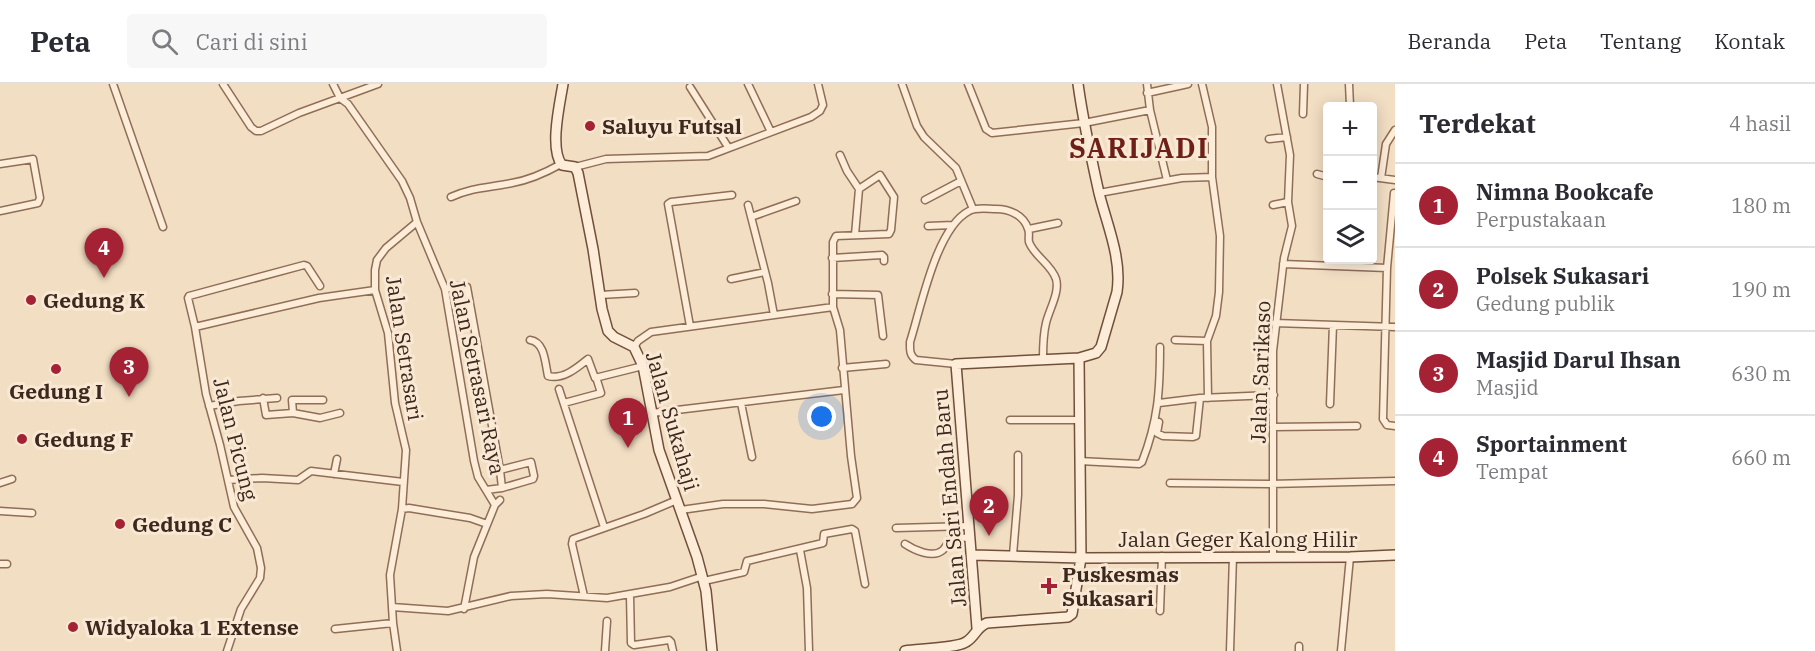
<!DOCTYPE html>
<html lang="id">
<meta charset="utf-8">
<style>
body{margin:0;font-family:"IBM Plex Serif",serif;background:#f7f7f7;color:#2b2b33}
.controls{position:absolute;right:18px;top:18px;display:grid;overflow:hidden;border-radius:6px;box-shadow:0 3px 15px #0003}
.controls button{width:54px;height:54px;display:grid;place-items:center;padding:0;border:0;border-bottom:2px solid #e1e1e2;background:#fff;color:#2b2b33;font:30px sans-serif}
.you{position:absolute;left:822px;top:333px;width:21px;height:21px;margin:-15px;border:4px solid #fff;border-radius:50%;background:#1a73e8;box-shadow:0 0 0 9px #1a73e833}
.badge{display:grid;place-items:center;width:39px;height:39px;border-radius:50%;background:#a42234;color:#fff;font-size:20px;font-weight:700}
.pin{position:absolute;translate:-50% -50px;filter:drop-shadow(0 2px 3px #0008)}
.pin::after{content:'';position:absolute;top:32px;width:21px;height:18px;background:inherit;clip-path:polygon(0 0,100% 0,50% 100%)}
.list{margin:0;padding:0;list-style:none}
h2{display:flex;justify-content:space-between;align-items:center;height:78px;margin:0;padding:0 24px;font-size:26px}
h2 small{font-size:20px;font-weight:400;color:#7c7c81}
.list li{display:grid;grid-template-columns:39px 1fr auto;gap:18px;align-items:center;box-sizing:border-box;height:84px;padding:0 24px;border-top:2px solid #e1e1e2}
.list b{display:block;font-size:22px;white-space:nowrap}
.list p{margin:0;font-size:20px;white-space:nowrap;color:#7c7c81}
.list em{font-size:20px;font-style:normal;color:#7c7c81}
.icon{flex:none;width:33px;height:33px;fill:none;stroke:currentColor;stroke-width:2;stroke-linecap:round;stroke-linejoin:round}
.map{position:relative;flex:none;width:1395px;height:567px;overflow:hidden}
header{display:flex;align-items:center;gap:36px;box-sizing:border-box;height:84px;padding:0 30px;background:#fff;border-bottom:2px solid #e1e1e2}
header strong{font-size:28px}
nav{display:flex;gap:33px;margin-inline-start:auto;font-size:21px}
.search{width:420px;height:54px;background:#f7f7f7;display:flex;align-items:center;gap:15px;box-sizing:border-box;padding:0 21px;border-radius:6px;color:#7c7c81;font-size:22px}
main{display:flex}
aside{flex:1;background:#fff}
.map>svg:first-child{display:block}
.lines{fill:none;stroke-linecap:round;stroke-linejoin:round}
.street-casing{stroke:#8f6e58;stroke-width:9}
.secondary-casing{stroke:#714f3b;stroke-width:12}
.street{stroke:#fcecd8;stroke-width:6}
.secondary{stroke:#fcecd8;stroke-width:9}
.poi-dot{fill:#a42234;stroke:#f9e9d4;stroke-width:2}
.labels{text-anchor:middle;dominant-baseline:central;stroke-width:6;stroke-linejoin:round;paint-order:stroke}
.poi-label{font-size:21px;font-weight:bold;fill:#3d281d;stroke:#f9e9d4;text-anchor:start}
.street-label{font-size:21px;fill:#3d281d;stroke:#f9e9d4}
.district-label{font-size:27px;font-weight:bold;letter-spacing:1.5px;fill:#6e1f18;stroke:#f9e9d4}
</style>
<header>
<strong>Peta</strong>
<div class="search"><svg class="icon" aria-label="search" viewBox="0 0 24 24"><circle cx="10" cy="10" r="6"/><path d="M15 15l6 6"/></svg>Cari di sini</div>
<nav><a>Beranda</a><a>Peta</a><a>Tentang</a><a>Kontak</a></nav>
</header>
<main>
<div class="map">
<svg width="1395" height="567" viewBox="0 0 1395 567">
<rect width="100%" height="100%" fill="#f2dec3"/>
<g class="lines">
<defs>
<path id="street" d="M113,0L163,143
M223,0L251,43L256,47H261L299,29L378,0
M333,0L340,14L348,20L402,97L410,114L417,138L445,205L474,377L478,393L495,421
M748,0L771,48
M902,0L917,42L924,53L956,84L973,125
M968,0L986,45L992,49L1084,39L1150,26
M1147,0L1150,26L1167,96
M1202,0L1212,43V93L1220,152L1219,208L1216,232L1207,257L1208,314
M1349,0L1350,22
M690,3L728,63
M1147,9L1188,0
M1303,30L1304,0
M1269,55L1287,53
M0,80L33,75L40,114L38,119L0,127
M575,83L606,75L708,72L811,33L820,27L823,21L818,0
M1317,90L1328,93
M1372,93L1395,96
M1381,94L1386,60L1395,46
M1099,109L1182,94L1212,93
M1394,109L1387,184L1383,335L1387,341L1395,342
M451,113C474,103 488,104 512,99C529,96 545,89 561,80
M925,116L961,97
M748,121L768,199L774,231
M1273,121L1288,118
M751,133L796,117
M928,142L953,141
M1029,145L1058,139
M855,151L859,105
M832,174L882,171L884,173V177
M1283,180L1387,184
M731,195L765,188
M445,205L459,202L467,203L500,386L531,378L534,392L533,395L502,404L486,406
M832,210L878,211L883,252
M600,211L635,209
M1275,239L1395,243
M690,242L668,120L671,118L732,111
M195,243L319,214L375,206
M530,256C545,258 545,279 548,292C563,296 577,284 588,275L595,294L643,282
M1175,256L1207,257
M634,263L638,257L651,248L833,223
M956,280L916,276C909,271 910,265 910,258C921,224 936,144 969,127C976,123 988,125 996,125C1009,125 1024,131 1028,145C1030,149 1028,154 1029,158C1034,172 1051,180 1056,195C1060,208 1049,226 1046,239C1043,251 1043,264 1043,275
M842,284L886,280
M559,305L604,443
M263,314L266,331L293,329L320,334L340,329
M564,319L601,309L596,293
M741,319L752,373
M1159,319L1200,314L1274,311
M1330,320L1333,241
M209,322L239,317L277,314
M293,329L292,316H323
M652,329L844,306
M1010,336H1079
M1159,338L1157,349L1163,352L1193,353L1196,352L1200,314
M1273,343L1357,342
M1079,377L1139,380L1142,378C1158,337 1160,307 1160,263
M500,386L502,404
M334,390L337,375
M228,396L262,394L298,396L311,387L403,398
M0,399L12,395
M1170,399L1269,400L1395,397
M402,425L409,424L470,434L487,440
M681,426L723,420H764L812,425L852,420L857,414L851,372L840,246L833,223V158L836,152L889,150L891,146L894,113L880,91L859,105L847,87L840,71
M0,427L32,429
M896,444L969,442
M905,460C914,466 933,475 943,466C946,463 949,457 952,453L970,454
M800,466L807,504L809,567
M1013,471L1018,411V371
M1273,472V267L1284,174L1292,142L1288,118L1290,71L1277,0
M0,480H7
M704,497L744,488L747,477L823,459L824,450L852,445L855,447L865,500
M630,511L631,559L634,561L669,556L671,558L673,567
M584,512L572,460L573,455L644,430L677,416
M392,523L448,527L511,512L547,510L607,514L670,503L703,492
M464,525L474,473L495,421L500,416
M1160,527L1162,472
M335,545L393,539
M227,567L241,525L260,494L261,484L257,464L234,423L220,361L206,310L195,243L188,214L189,212L304,181L307,182L320,202
M397,567L393,539L390,491L402,425L406,366L395,319L388,249L375,206V186L377,176L386,164L417,138
M605,567L607,537
M1230,567L1233,472
M1299,567V562
M1341,567L1350,473"/>
<path id="secondary" d="M563,0C560,19 549,65 562,81L575,83L578,89L593,165L602,225L608,247L614,253L634,263L643,282L659,366L697,473L706,507L712,567
M973,471L1081,474L1350,473L1395,471
M977,544L956,280L1079,274L1096,269L1101,263L1117,208C1122,174 1107,141 1099,109C1091,73 1083,37 1078,0
M905,567C918,565 957,564 966,558C976,552 976,543 987,539L1068,533L1072,530L1081,474L1079,274"/>
</defs>
<!-- street casing -->
<use href="#street" class="street-casing"/>
<!-- secondary casing -->
<use href="#secondary" class="secondary-casing"/>
<!-- street -->
<use href="#street" class="street"/>
<!-- secondary -->
<use href="#secondary" class="secondary"/>
</g>
<!-- markers -->
<g class="poi-dot">
<circle cx="590" cy="42" r="6"/>
<circle cx="31" cy="216" r="6"/>
<circle cx="56" cy="285" r="6"/>
<circle cx="22" cy="355" r="6"/>
<circle cx="120" cy="440" r="6"/>
<path d="M1046 493h6v6h6v6h-6v6h-6v-6h-6v-6h6z"/>
<circle cx="73" cy="543" r="6"/>
</g>
<g class="labels">
<!-- poi labels -->
<g class="poi-label">
<text x="602" y="42">Saluyu Futsal</text>
<text x="43" y="216">Gedung K</text>
<text x="56" y="307" text-anchor="middle">Gedung I</text>
<text x="34" y="355">Gedung F</text>
<text x="132" y="440">Gedung C</text>
<text x="1062" y="490">Puskesmas<tspan x="1062" dy="24">Sukasari</tspan></text>
<text x="85" y="543">Widyaloka 1 Extense</text>
</g>
<!-- street labels -->
<g class="street-label">
<text transform="translate(405 264) rotate(81)">Jalan Setrasari</text>
<text transform="translate(1260 288) rotate(-88)">Jalan Sarikaso</text>
<text transform="translate(478 293) rotate(78)">Jalan Setrasari Raya</text>
<text transform="translate(673 337) rotate(74)">Jalan Sukahaji</text>
<text transform="translate(236 355) rotate(76)">Jalan Picung</text>
<text transform="translate(949 414) rotate(-95)">Jalan Sari Endah Baru</text>
<text x="1238" y="455">Jalan Geger Kalong Hilir</text>
</g>
<!-- district labels -->
<g class="district-label">
<text x="1139" y="63">SARIJADI</text>
</g>
</g>
</svg>
<div class="controls">
<button>+</button>
<button>−</button>
<button><svg class="icon" aria-label="layers" viewBox="0 0 24 24"><path d="M12 4l9 5-9 5-9-5zM3 14l9 5 9-5"/></svg></button>
</div>
<div class="you"></div>
<div class="pin badge" style="left:628px;top:364px">1</div>
<div class="pin badge" style="left:989px;top:452px">2</div>
<div class="pin badge" style="left:129px;top:313px">3</div>
<div class="pin badge" style="left:104px;top:194px">4</div>
</div>
<aside>
<h2>Terdekat<small>4 hasil</small></h2>
<ul class="list">
<li><span class="badge">1</span><div><b>Nimna Bookcafe</b><p>Perpustakaan</p></div><em>180 m</em></li>
<li><span class="badge">2</span><div><b>Polsek Sukasari</b><p>Gedung publik</p></div><em>190 m</em></li>
<li><span class="badge">3</span><div><b>Masjid Darul Ihsan</b><p>Masjid</p></div><em>630 m</em></li>
<li><span class="badge">4</span><div><b>Sportainment</b><p>Tempat</p></div><em>660 m</em></li>
</ul>
</aside>
</main>
